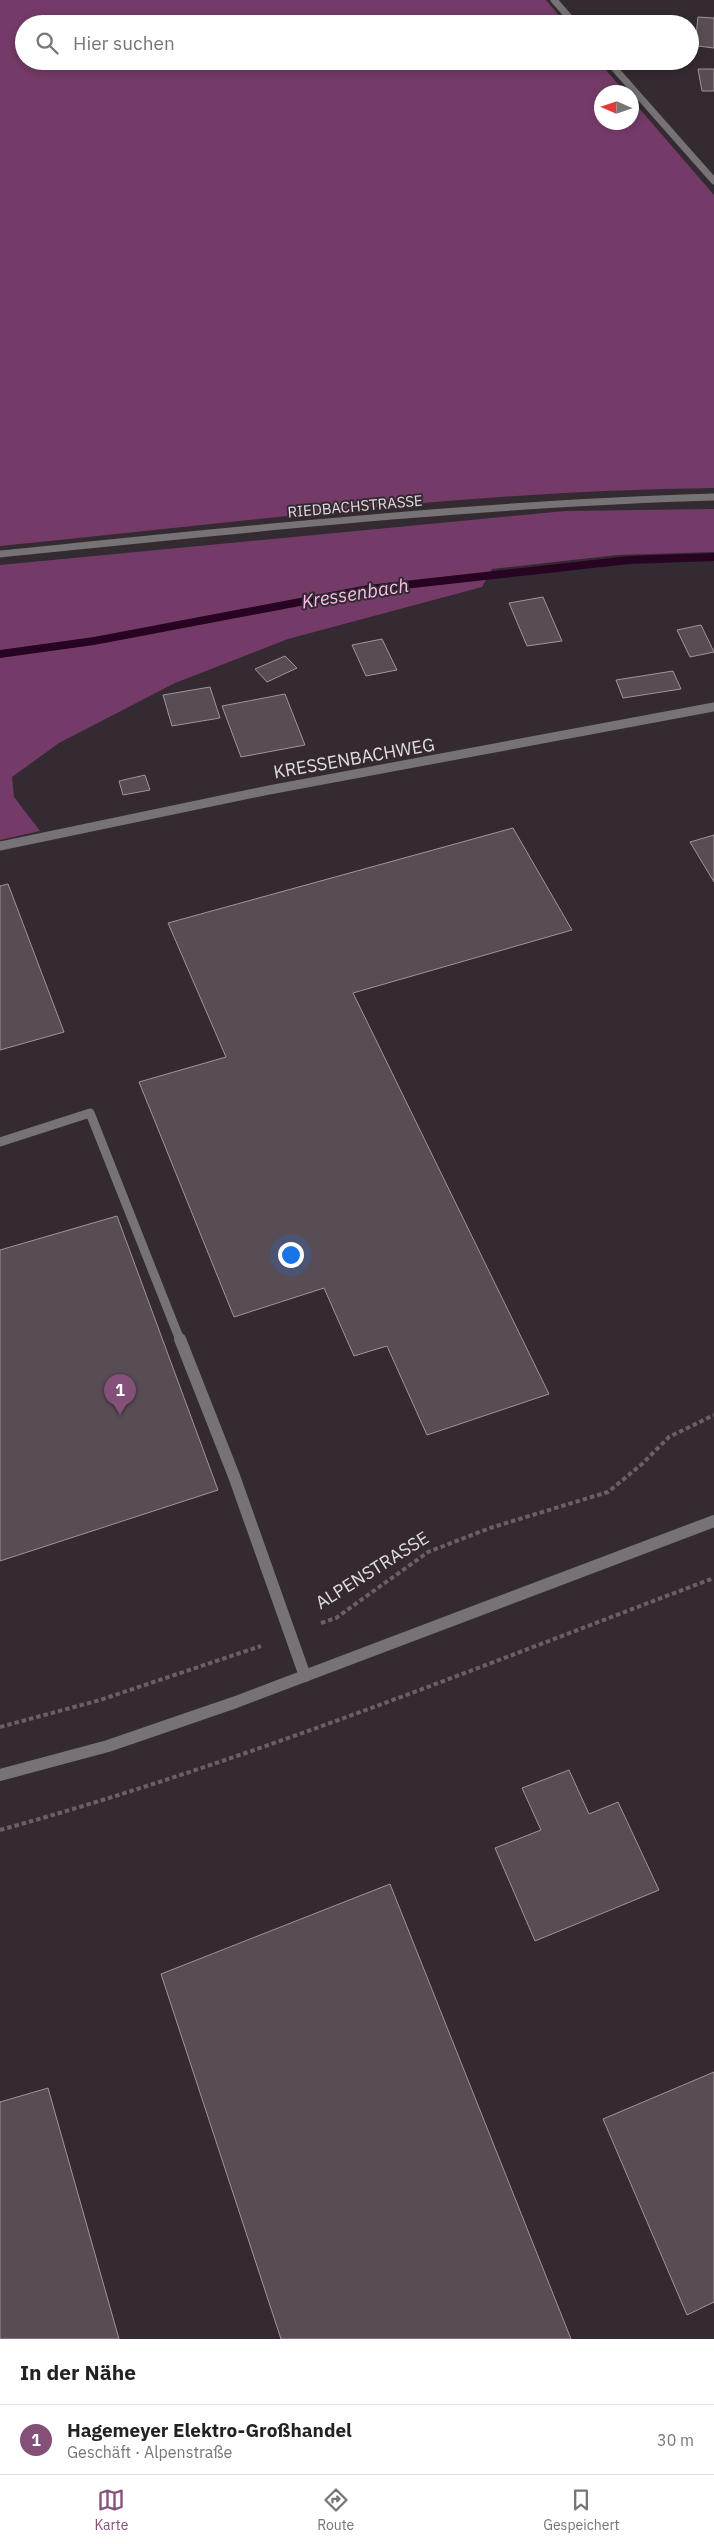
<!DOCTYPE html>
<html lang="de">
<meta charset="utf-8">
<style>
body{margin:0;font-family:"IBM Plex Sans",sans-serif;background:#f6f6f6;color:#222}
.compass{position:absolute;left:594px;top:85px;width:45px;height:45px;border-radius:50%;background:#fff;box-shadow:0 2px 8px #0003;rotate:273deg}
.you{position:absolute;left:290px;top:1254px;width:18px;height:18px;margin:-12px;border:4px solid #fff;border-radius:50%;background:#1a73e8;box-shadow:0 0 0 8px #1a73e833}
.badge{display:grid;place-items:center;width:32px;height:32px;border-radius:50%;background:#844f79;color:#fff;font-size:16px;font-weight:700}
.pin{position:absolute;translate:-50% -41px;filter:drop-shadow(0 1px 2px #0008)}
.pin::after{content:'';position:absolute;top:26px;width:18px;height:15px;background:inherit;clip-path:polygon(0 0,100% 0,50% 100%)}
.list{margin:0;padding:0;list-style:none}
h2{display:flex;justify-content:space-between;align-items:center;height:65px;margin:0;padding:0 20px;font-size:21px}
h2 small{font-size:16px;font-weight:400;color:#767676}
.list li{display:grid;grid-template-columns:32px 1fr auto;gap:15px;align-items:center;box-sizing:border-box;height:70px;padding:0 20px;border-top:1px solid #e0e0e0}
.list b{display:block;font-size:19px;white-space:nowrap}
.list p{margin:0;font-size:16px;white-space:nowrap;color:#767676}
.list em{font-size:16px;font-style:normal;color:#767676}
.icon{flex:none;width:28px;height:28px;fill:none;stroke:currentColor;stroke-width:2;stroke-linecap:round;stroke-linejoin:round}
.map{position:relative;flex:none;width:714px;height:2339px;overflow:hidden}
.search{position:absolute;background:#fff;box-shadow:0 2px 8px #0003;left:15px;right:15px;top:15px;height:55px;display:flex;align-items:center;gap:12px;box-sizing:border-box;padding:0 18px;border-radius:28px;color:#767676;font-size:19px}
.sheet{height:135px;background:#fff}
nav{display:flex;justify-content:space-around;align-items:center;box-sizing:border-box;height:70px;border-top:1px solid #e0e0e0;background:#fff;font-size:14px;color:#767676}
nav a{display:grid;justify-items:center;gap:2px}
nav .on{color:#844f79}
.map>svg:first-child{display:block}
.green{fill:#743b68}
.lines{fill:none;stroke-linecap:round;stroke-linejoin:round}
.stream{fill:#270421;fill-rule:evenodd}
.building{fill:#584d55;stroke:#a0949d}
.path{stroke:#6a6168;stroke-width:4;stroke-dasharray:4.5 3;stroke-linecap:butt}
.lane-far1{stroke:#777275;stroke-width:9}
.lane{stroke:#777275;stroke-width:12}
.street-far2{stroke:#777275;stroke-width:7}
.street-far1{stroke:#777275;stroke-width:9}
.street{stroke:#777275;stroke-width:12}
.labels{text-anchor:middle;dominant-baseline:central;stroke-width:4;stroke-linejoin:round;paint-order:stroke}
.far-street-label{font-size:15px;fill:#e2dbe0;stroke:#342a31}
.street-label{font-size:18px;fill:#e2dbe0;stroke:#342a31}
.water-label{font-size:19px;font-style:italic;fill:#fabdeb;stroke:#342a31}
</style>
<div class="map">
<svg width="714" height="2339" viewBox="0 0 714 2339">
<rect width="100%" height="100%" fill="#342a31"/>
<!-- green -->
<path class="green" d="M0,0H546L566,24H24V61H598L625,92H602V122H632V100L714,195V488C475,490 238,523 0,546Z
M714,509V552L617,555L492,569L482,587L288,639L175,683L59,743L12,777L14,797L40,831L0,840V565L565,511Z"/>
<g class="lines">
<!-- stream -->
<path class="stream" d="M714,553V561L629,564L368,593L94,645L0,658V650L94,637L368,585L629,556Z"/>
</g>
<!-- building -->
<path class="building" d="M610,16H626V24H610Z
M698,17L714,18V48L690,45V35L696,36Z
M698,69H714V91H702Z
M543,597L562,641L527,646L509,603Z
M701,625L714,652L690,657L677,630Z
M382,639L397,670L366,676L352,645Z
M285,656L297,668L267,682L255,669Z
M673,671L681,689L623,698L616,680Z
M210,687L220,718L172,726L163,695Z
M285,694L305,745L241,757L222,706Z
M145,775L150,790L123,795L119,781Z
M513,828L572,930L353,993L549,1394L427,1435L387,1346L354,1356L324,1288L234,1317L139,1082L226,1057L168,923Z
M714,835V882L690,842Z
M8,884L64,1032L0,1050V886Z
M117,1216L218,1490L0,1561V1250Z
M569,1770L589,1814L618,1802L659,1890L535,1941L495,1848L541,1830L522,1788Z
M390,1884L571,2339H281L161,1974Z
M714,2072V2302L687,2315L603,2119Z
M48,2088L119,2339H0V2102Z"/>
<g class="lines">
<!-- path -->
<path class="path" d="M321,1623L336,1618L428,1552L490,1528L608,1492L642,1464L669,1437L714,1415
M0,1727L100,1700L261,1646
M0,1830C243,1763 478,1667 714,1578"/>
<!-- lane-far1 -->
<path class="lane-far1" d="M0,1142L90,1113L180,1340"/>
<!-- lane -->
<path class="lane" d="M180,1339L234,1476L305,1676"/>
<!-- street-far2 -->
<path class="street-far2" d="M554,0L575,24
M608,61L714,181
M0,554C238,530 475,504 714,497"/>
<!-- street-far1 -->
<path class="street-far1" d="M0,846L269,790L714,707"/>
<!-- street -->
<path class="street" d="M0,1775L108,1746L236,1702L714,1521"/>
</g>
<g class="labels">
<!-- far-street labels -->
<g class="far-street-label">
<text transform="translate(355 506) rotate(-5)">RIEDBACHSTRASSE</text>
</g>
<!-- street labels -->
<g class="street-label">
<text transform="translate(354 758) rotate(-10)">KRESSENBACHWEG</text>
<text transform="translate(372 1570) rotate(-32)">ALPENSTRASSE</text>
</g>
<!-- water labels -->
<g class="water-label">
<text transform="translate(355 593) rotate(-9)">Kressenbach</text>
</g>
</g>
</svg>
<svg class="compass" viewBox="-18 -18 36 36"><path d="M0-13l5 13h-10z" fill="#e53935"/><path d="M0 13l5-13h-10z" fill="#767676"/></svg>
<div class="you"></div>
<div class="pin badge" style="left:120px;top:1415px">1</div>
<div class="search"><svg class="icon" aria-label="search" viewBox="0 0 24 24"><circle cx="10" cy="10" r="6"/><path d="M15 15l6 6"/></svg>Hier suchen</div>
</div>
<section class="sheet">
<h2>In der Nähe<small></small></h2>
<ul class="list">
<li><span class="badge">1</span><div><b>Hagemeyer Elektro-Großhandel</b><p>Geschäft · Alpenstraße</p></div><em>30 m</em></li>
</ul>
</section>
<nav>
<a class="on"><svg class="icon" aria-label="map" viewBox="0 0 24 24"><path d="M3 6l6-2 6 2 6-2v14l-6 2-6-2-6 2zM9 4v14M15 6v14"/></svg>Karte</a>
<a><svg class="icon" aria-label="directions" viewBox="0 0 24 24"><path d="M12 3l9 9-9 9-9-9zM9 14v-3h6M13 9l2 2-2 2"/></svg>Route</a>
<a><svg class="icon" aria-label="saved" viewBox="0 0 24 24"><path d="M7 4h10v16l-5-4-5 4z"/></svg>Gespeichert</a>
</nav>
